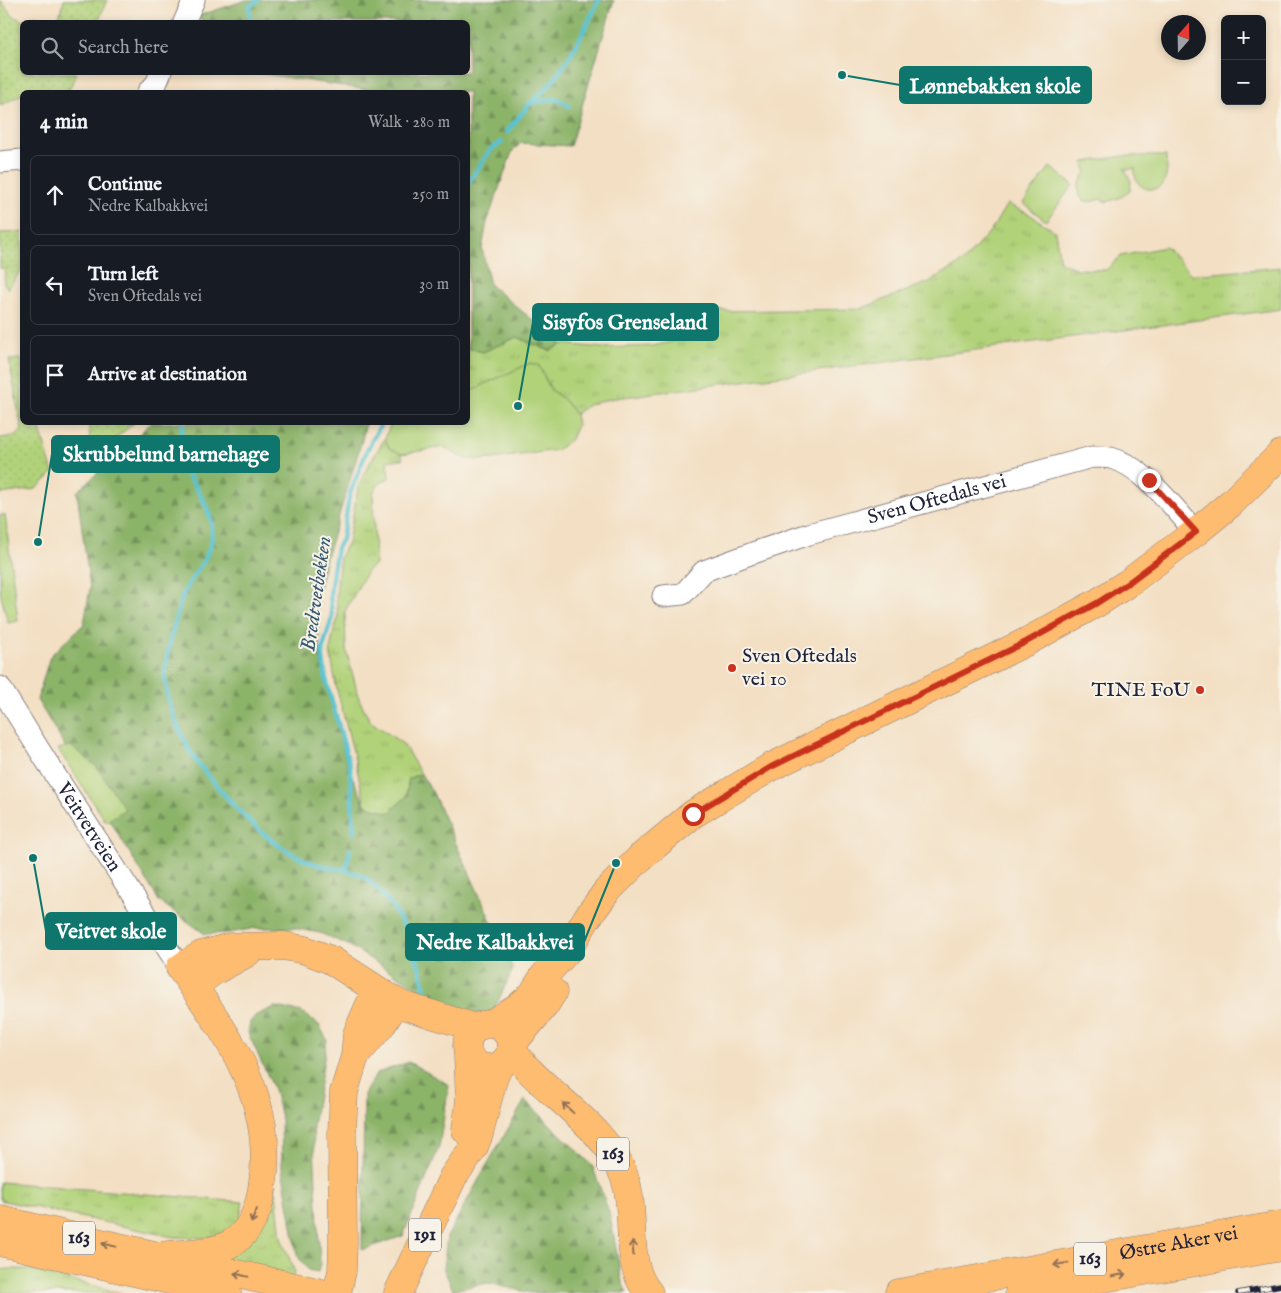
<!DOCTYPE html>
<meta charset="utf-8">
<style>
body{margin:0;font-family:"IM FELL English",serif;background:#20242c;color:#f1f3f6}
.controls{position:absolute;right:15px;top:15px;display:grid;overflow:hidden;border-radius:8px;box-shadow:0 2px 8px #0003}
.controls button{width:45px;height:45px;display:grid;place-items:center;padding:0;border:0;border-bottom:1px solid #363941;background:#171b24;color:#f1f3f6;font:25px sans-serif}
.compass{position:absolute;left:1161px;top:15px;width:45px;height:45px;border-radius:50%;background:#171b24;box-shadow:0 2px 8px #0003;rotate:20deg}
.stop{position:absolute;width:15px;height:15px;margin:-11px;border:4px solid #c8321e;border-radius:50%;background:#fff}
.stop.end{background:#c8321e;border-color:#fff;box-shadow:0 1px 5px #0008}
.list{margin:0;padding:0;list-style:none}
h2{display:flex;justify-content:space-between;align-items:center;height:65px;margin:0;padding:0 20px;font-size:21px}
h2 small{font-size:16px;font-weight:400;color:#9ea1a6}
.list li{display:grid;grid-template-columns:32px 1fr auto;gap:15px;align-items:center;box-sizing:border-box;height:80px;margin:0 10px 10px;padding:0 10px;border:1px solid #363941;border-radius:8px}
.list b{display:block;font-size:19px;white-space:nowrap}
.list p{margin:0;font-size:16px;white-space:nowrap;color:#9ea1a6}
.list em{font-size:16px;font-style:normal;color:#9ea1a6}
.icon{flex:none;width:28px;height:28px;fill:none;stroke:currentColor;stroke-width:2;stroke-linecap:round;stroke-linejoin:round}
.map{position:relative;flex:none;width:1281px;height:1293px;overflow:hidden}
.search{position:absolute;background:#171b24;box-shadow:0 2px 8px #0003;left:20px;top:20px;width:450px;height:55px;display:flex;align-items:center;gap:12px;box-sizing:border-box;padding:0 18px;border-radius:8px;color:#9ea1a6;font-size:19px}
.panel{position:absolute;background:#171b24;box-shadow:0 2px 8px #0003;left:20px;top:90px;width:450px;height:335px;border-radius:8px}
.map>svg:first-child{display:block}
.grass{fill:url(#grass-tufts);stroke:#6a7a5a}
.forest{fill:url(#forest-firs);stroke:#576b52}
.park{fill:#b1d279;stroke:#6a7a5a}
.garden{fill:url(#garden-dots);stroke:#6a7a5a}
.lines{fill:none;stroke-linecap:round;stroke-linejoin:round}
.stream{stroke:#57c2d2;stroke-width:4.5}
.minor-casing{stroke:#8a807f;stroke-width:23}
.major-casing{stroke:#8a807f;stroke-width:29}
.highway-casing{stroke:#8a807f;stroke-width:29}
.minor{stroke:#fff;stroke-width:21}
.major{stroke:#febc70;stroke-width:28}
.highway{stroke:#febc70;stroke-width:28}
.rail-casing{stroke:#22223b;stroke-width:5.5}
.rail{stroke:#f7f3e8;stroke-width:4;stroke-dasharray:11;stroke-linecap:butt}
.oneway{stroke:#906f56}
.route{stroke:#c8321e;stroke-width:6}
.poi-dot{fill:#c8321e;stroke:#f7f3e8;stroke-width:2}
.labels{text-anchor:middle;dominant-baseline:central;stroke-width:4;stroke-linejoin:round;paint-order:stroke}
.shield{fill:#f7f3e8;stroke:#62616f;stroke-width:1}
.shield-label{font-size:19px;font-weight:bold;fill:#22223b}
.street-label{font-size:20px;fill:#22223b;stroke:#f7f3e8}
.poi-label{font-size:20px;fill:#22223b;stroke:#f7f3e8;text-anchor:start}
.water-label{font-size:21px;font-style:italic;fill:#355a70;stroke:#f7f3e8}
.leader{fill:none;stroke:#0f766e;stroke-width:2}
.callout-dot{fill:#0f766e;stroke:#f7f3e8;stroke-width:2}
.callout{fill:#0f766e;stroke:#0f766e;stroke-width:2}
.callout-label{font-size:21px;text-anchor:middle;font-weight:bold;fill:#fff}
</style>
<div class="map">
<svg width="1281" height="1293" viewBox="0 0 1281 1293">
<defs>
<pattern id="grass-tufts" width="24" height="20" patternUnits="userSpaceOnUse" patternTransform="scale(1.25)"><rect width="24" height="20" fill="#b1d279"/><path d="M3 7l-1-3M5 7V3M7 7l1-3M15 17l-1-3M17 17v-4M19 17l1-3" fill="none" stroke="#98b46a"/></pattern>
<pattern id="forest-firs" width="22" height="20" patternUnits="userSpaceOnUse" patternTransform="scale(1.25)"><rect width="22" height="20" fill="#8cb469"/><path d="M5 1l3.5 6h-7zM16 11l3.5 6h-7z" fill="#729258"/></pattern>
<pattern id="garden-dots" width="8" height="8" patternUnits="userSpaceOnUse" patternTransform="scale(1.25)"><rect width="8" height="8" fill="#b1d279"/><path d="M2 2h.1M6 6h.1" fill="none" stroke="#98b46a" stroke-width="1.8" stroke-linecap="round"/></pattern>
</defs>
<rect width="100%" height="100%" fill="#f7f3e8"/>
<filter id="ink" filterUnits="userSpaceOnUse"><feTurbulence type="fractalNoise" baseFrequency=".02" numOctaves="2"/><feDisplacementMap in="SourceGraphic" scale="10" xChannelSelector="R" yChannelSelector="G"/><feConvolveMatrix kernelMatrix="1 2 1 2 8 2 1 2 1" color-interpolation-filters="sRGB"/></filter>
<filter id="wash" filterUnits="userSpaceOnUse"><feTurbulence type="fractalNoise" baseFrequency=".0096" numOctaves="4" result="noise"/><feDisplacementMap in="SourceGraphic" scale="20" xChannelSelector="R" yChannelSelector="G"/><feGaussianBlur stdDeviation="1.12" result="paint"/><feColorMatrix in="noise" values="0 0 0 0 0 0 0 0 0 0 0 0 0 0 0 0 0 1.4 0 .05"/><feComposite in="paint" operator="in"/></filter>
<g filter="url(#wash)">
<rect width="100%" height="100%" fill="#f3dfc3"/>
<!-- grass -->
<path class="grass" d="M1007,204L1029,214L1055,231L1060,262L1077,269L1106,270L1121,256L1165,247L1192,275L1281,267V309L609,399L589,405L575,414L563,399L551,390L539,366L504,375L468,392V348L483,352L517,337L550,351L562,344L603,348L653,346L717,331V311L860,309L929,282L964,261L992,229Z
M385,438L389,448L402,454L403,459L387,461L389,478L379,484L373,493L375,564L367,571L345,611L346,649L359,699L370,721L403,744L421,774L409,778L406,797L389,813L365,805L353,751L336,686L330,650L334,630L338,619L336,594L340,557L348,542L359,484L368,466Z
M0,1182L243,1202L240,1218L231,1230L211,1238L173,1237L0,1200Z
M275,1184L281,1238L295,1272L293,1276L205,1257Z
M8,1269H27L122,1293H0V1270Z"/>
<!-- forest -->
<path class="forest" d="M246,0H614L570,146L521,143L512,152L487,222L482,249L490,285L562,344L550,351L517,337L483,352L468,348V92H370L368,90L258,73L468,72V22H203L198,16Z
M151,423H366L362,440L327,555L317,597L320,656L348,767L365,805L389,813L406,797L409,778L421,774L433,793L513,969L493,1012L460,1015L348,945L320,933L293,928H256L229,933L205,934L159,901L37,700L50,656L84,624L90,588L77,492Z
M275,1007L302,1012L319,1025L327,1040L313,1126L320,1263L318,1272L308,1270L297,1255L282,1168L281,1118L274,1089L248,1033L250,1022L256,1015Z
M409,1062L449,1085L439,1147L403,1236L362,1250L364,1094L377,1073Z
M525,1100L592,1165L610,1215L622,1282L627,1293H531L488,1283L453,1290L443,1267L447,1237L488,1163Z"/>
<!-- park -->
<path class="park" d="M1123,156H1166C1166,162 1168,170 1166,176C1162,198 1131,191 1135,168L1128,170L1124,168L1131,181L1130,191L1121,197L1107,202L1100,199C1091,202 1087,204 1080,197L1078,186L1086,172L1084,162Z
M1050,167L1073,185L1046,221L1023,203Z
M530,363L539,366L551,390L563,399L575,414L577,425L571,439L557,450L484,460L464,459L444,447L402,454L389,448L385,438L391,423L468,422V392Z
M0,515H5L18,621L8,623L0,592Z
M71,746L96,766L125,809L106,822L58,749Z"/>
<!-- garden -->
<path class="garden" d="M0,0L13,16L26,22L37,16L54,22H22V72L77,73L68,92H22V94L0,106V26L2,16L0,14Z
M64,0H107L98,22H57Z
M22,232V269L8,289L4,283L5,269L0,268V233Z
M21,359L22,364V422L38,423L53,473L36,489L0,494V438L16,436L22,430L9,360Z
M89,423H134L107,445L90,447Z"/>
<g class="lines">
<!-- stream -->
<path class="stream" d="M251,22L249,7L258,0
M274,90L275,92
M530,103C537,97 544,91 550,84C571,60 585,28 599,0
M507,132L530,103C549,102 552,93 569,106
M468,183L491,149L502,142
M183,422L177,459C191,480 215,510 212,536C210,558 195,571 185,590C181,598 179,609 176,618C172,633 164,663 165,678C167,703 177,727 189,749C195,762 207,774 216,785C243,817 275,850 315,864C334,870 356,868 372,883C402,911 418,955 426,994
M354,833L350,767L326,679L322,651L332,617L330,595L333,571L337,548L342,539L350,493L368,448L382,422
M346,870L350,850"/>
</g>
</g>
<g filter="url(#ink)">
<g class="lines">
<defs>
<g id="minor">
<path d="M184,22L194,0"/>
<path d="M148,92L156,84L161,72"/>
<path d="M0,162L22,160"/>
<path id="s1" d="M663,596L683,594L704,571L753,553L809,534L1092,457C1098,457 1105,457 1111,458C1145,467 1173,508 1196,532"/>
<path id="s2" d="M0,687L45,759L180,968"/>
</g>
<path id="major" d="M491,1024L517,1008L532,995L544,976L567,951L587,918L607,891L640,858L693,814L771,767L1026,642L1097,603L1128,583L1196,532L1230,504L1281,454
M511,1045L545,1005L553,992"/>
<g id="highway">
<path d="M193,986L214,971L247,953"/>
<circle cx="489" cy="1046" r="22"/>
<path d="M511,1049C542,1093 606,1125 624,1176C638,1213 622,1262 649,1293"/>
<path d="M356,1055L383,1023L396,1002"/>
<path d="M466,1130L470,1101L468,1056"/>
<path d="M0,1220L321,1293"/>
<path d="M0,1242L227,1293"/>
<path d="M157,1256C175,1254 213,1253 228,1245C250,1234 258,1212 262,1189C277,1101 228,1035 180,968L201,955L230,947L284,946L305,950L331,960L399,1004L476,1028"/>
<path d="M337,1293L342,1271L343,1243L342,1132L344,1092L355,1056L357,1034L369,1006L378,991"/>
<path d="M398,1293L453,1177L474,1147L479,1134L492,1083L498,1067"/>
<path id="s3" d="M899,1293L1281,1225"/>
<path d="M1019,1293L1281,1247"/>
</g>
</defs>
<!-- minor casing -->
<use href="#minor" class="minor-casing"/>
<!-- major casing -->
<use href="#major" class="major-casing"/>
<!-- highway casing -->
<use href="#highway" class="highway-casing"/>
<!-- minor -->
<use href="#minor" class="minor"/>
<!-- major -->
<use href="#major" class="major"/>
<!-- highway -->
<use href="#highway" class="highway"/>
<defs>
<path id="rail" d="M1238,1293L1281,1285"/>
</defs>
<!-- rail casing -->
<use href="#rail" class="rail-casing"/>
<!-- rail -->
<use href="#rail" class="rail"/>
</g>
<!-- one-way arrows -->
<defs><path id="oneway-shaft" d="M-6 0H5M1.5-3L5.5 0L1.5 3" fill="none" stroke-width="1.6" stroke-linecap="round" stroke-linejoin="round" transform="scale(1.25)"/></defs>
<g class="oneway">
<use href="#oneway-shaft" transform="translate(568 1108) rotate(-137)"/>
<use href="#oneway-shaft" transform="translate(254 1216) rotate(113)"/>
<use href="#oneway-shaft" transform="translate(109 1245) rotate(-167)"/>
<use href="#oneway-shaft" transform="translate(633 1248) rotate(-93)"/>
<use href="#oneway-shaft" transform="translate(1061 1264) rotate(170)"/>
<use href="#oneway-shaft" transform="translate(241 1275) rotate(-167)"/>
<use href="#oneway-shaft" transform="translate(1119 1275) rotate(-10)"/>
</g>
</g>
<g class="lines" filter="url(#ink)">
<!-- route -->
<path class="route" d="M693,814L771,767L1026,642L1097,603L1128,583L1196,532L1149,480"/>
</g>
<!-- markers -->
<g class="poi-dot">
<circle cx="732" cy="668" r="5"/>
<circle cx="1200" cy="690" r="5"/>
</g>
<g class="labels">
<!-- shield labels -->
<g class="shield">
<rect x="597" y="1137.5" width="32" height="33" rx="4"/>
<rect x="409" y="1218.5" width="32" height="33" rx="4"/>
<rect x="63" y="1221.5" width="32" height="33" rx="4"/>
<rect x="1074" y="1242.5" width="32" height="33" rx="4"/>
</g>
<g class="shield-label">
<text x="613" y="1154">163</text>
<text x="425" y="1235">191</text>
<text x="79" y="1238">163</text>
<text x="1090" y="1259">163</text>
</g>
<!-- street labels -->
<g class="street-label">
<text stroke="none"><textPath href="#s1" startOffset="295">Sven Oftedals vei</textPath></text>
<text stroke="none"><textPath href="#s2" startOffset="166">Veitvetveien</textPath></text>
<text stroke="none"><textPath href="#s3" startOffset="284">Østre Aker vei</textPath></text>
</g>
<!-- poi labels -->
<g class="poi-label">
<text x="742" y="656">Sven Oftedals<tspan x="742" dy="23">vei 10</tspan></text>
<text x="1190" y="690" text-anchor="end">TINE FoU</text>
</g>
<!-- water labels -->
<g class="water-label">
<text transform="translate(317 594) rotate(-82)">Bredtvetbekken</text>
</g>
</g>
<!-- callouts -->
<path class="leader" d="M842 75L900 85M518 406L533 322M38 542L52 454M33 858L46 931M616 863L584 942"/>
<g class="callout-dot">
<circle cx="842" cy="75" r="5"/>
<circle cx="518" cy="406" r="5"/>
<circle cx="38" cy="542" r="5"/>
<circle cx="33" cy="858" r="5"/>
<circle cx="616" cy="863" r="5"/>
</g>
<g class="callout">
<rect x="900" y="67" width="191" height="36" rx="5"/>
<rect x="533" y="304" width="185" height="36" rx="5"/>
<rect x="52" y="436" width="227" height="36" rx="5"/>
<rect x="46" y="913" width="130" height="36" rx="5"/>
<rect x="406" y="924" width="178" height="36" rx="5"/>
</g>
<g class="callout-label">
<text x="995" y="93">Lønnebakken skole</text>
<text x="625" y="329">Sisyfos Grenseland</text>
<text x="166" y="461">Skrubbelund barnehage</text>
<text x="111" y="938">Veitvet skole</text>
<text x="495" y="949">Nedre Kalbakkvei</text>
</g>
</svg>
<div class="controls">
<button>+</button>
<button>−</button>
</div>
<svg class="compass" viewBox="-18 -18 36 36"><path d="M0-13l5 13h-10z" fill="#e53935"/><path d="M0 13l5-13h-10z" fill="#9ea1a6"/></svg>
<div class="stop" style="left:693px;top:814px"></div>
<div class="stop end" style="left:1149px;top:480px"></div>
<div class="search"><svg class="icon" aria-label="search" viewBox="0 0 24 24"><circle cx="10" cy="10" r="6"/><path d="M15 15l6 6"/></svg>Search here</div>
<section class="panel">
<h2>4 min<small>Walk · 280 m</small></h2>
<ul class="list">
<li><svg class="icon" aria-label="ahead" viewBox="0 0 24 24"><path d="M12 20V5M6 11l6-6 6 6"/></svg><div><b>Continue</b><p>Nedre Kalbakkvei</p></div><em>250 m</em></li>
<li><svg class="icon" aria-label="left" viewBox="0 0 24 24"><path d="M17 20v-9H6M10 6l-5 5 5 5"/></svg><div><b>Turn left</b><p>Sven Oftedals vei</p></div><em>30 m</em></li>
<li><svg class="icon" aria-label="arrive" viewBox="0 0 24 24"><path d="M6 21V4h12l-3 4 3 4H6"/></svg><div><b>Arrive at destination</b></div></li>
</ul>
</section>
</div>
